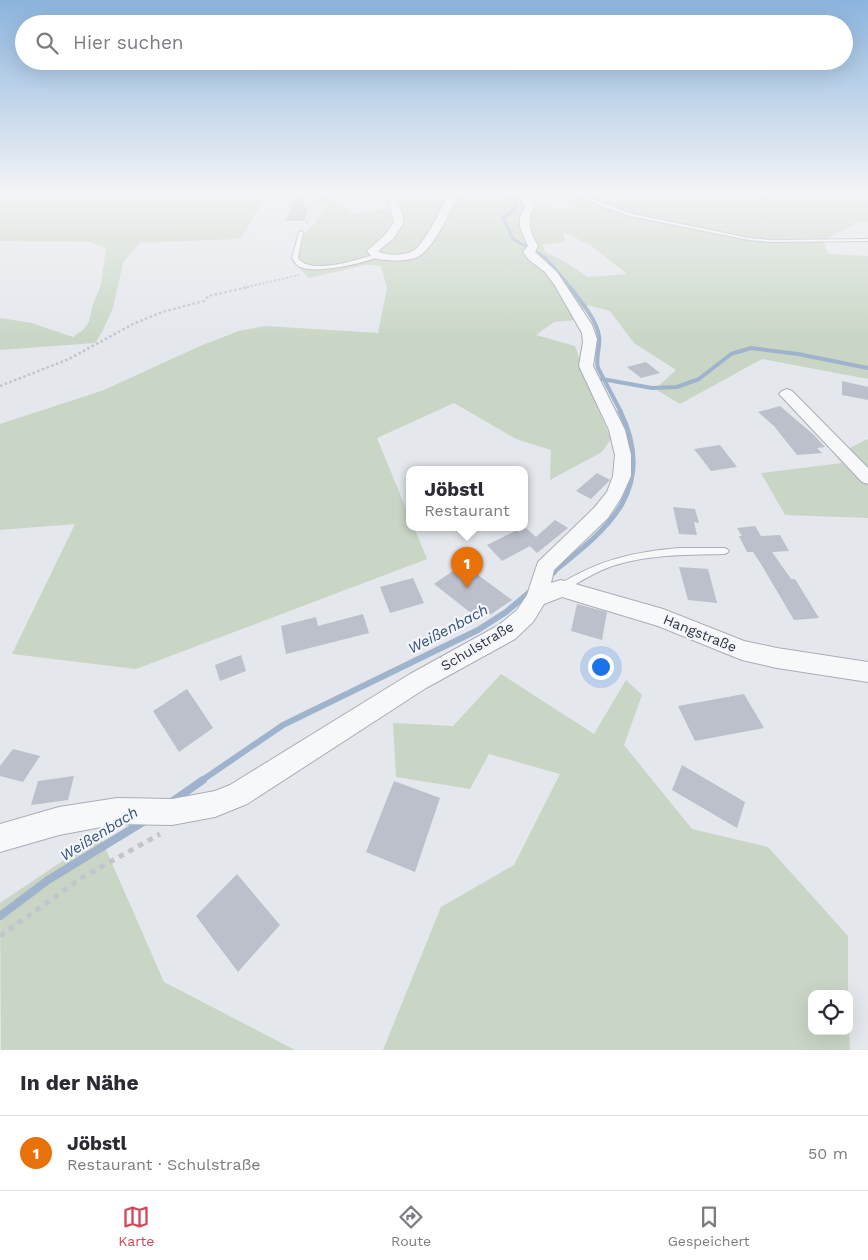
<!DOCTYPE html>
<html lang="de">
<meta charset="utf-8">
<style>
body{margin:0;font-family:"Work Sans",sans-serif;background:#f2f2f3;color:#2b2b33}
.controls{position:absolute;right:15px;bottom:15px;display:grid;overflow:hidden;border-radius:10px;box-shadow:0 5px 20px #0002}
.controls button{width:45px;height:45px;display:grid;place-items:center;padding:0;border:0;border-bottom:1px solid #e1e1e2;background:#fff;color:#2b2b33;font:25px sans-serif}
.you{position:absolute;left:600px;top:666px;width:18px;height:18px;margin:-12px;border:4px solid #fff;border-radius:50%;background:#1a73e8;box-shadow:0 0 0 8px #1a73e833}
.badge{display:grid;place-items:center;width:32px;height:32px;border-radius:50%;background:#d1495b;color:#fff;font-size:16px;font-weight:700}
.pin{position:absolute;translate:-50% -41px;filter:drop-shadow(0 1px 2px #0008)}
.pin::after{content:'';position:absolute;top:26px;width:18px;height:15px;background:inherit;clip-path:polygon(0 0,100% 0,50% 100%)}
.popup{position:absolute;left:406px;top:466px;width:122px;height:65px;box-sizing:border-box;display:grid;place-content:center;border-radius:10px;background:#fff;filter:drop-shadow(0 1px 4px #0005);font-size:16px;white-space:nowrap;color:#7c7c81}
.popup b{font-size:19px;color:#2b2b33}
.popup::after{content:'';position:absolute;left:50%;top:100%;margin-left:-10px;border:10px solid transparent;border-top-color:#fff}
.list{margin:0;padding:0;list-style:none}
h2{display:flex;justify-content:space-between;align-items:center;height:65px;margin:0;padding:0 20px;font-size:21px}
h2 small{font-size:16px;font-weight:400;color:#7c7c81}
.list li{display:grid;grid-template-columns:32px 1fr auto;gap:15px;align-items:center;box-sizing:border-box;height:75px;padding:0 20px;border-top:1px solid #e1e1e2}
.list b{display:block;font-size:19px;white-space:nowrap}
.list p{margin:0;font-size:16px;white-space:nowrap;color:#7c7c81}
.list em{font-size:16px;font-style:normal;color:#7c7c81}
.icon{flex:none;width:28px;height:28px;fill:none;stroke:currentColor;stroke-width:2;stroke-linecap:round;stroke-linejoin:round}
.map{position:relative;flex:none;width:868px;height:1050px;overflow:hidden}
.search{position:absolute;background:#fff;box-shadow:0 5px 20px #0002;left:15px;right:15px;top:15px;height:55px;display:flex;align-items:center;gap:12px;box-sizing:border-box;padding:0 18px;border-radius:28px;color:#7c7c81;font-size:19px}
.sheet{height:140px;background:#fff}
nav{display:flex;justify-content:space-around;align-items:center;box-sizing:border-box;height:70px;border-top:1px solid #e1e1e2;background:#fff;font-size:14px;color:#7c7c81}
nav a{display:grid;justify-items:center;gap:2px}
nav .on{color:#d1495b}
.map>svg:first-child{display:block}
.green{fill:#c9d6c5;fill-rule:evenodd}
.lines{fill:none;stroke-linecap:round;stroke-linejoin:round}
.stream-far4{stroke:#9fb4cc;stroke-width:3}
.stream-far3{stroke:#9fb4cc;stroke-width:4}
.stream-far2{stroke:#9fb4cc;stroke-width:5}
.stream-far1{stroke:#9fb4cc;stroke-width:6}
.stream{stroke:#9fb4cc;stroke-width:8}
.building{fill:#bbc0ca}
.service-casing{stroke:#a9aeb7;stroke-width:2}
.minor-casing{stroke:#a9aeb7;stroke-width:2}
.path-far2{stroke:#c2c5cb;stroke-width:2;stroke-dasharray:2 2;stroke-linecap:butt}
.path-far1{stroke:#c2c5cb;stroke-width:2.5;stroke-dasharray:2.5 2.5;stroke-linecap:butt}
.path{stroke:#c2c5cb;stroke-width:5;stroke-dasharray:5.5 5.5;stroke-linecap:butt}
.service{fill:#f7f8fa;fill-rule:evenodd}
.minor{fill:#f7f8fa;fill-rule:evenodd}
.labels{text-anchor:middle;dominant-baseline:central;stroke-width:4.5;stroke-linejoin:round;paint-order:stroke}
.street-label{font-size:14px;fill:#2b3445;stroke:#f4f6f9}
.water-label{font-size:15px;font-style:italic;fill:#34527a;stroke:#f4f6f9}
</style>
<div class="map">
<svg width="868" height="1050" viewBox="0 0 868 1050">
<rect width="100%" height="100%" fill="#e4e7ec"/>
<!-- green -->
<path class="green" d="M0,191H271L240,239L140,243L123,263L113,308L102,332L95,343L0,350V318L32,323L73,337L83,330L89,322L93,304L101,285L106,248L89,242L0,241Z
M296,191H316L354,214L400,207L390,191H514L535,203L553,209L572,208L578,203L567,191H868V222H858L823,241L828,254L868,256V379L762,359L680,404L655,389L676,370L634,343L610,311L587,305L576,320L554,322L536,335L575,346L594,400L611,439L602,452L550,480L551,450L516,439L454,403L377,438L409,516L410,527H414L427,559L136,669L12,654L75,524L0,530V424L104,390L200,346L239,331L265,326L378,333L387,288L381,266L365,265L309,278L292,261L300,237L315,224L325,207ZM563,232L593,247L627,274L588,277L565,262L546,252L542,245L559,243L565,240Z
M868,439V518L785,515L761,473L842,463L835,455Z
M501,674L594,734L626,680L642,695L624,745L692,829L768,847L848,936V994H812V1031H849L850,1050H383L441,907L514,865L560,774L489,754L470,789L396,777L393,723L453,726Z
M100,836L164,982L295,1050H1L0,903Z"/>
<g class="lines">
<!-- stream-far4 -->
<path class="stream-far4" d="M502,191L515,199C517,209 511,213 503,218L513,239L546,258L571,288"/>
<!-- stream-far3 -->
<path class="stream-far3" d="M570,287C580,301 596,318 599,336C601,347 595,357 598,368L621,412
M602,379L652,388L677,387L699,379L731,354L751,348L798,354L868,368"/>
<!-- stream-far2 -->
<path class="stream-far2" d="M552,573C609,528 658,489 620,411"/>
<!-- stream-far1 -->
<path class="stream-far1" d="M549,576L554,572
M201,781L283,725L478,630L506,612L531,591"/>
<!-- stream -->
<path class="stream" d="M173,801L203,780
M0,916L48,880L143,822"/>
</g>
<!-- building -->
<path class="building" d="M297,193L308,209L304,221H285Z
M646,362L660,373L641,378L627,367Z
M842,381L868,387V400L842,395Z
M780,406L814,435L825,447L817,448L822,453L797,455L774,426L758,412Z
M720,445L737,467L711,471L694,449Z
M597,473L610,480L591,499L576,491Z
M673,507L695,509L699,523L694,522L697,535L679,534Z
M555,520L568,528L537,553L530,546L502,561L487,545L517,530L519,532L526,528L536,537Z
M755,526L761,536L780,535L789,551L772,552L791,579H795L819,618L794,620L761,564L753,552H747L739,536H742L737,528Z
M463,564L512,600L490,615L480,607L471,613L434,584Z
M679,567L708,569L717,603L688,600Z
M413,578L424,603L390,613L380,587Z
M577,604L607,612L602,640L571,631Z
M363,614L369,633L286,654L281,626L316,617L318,626Z
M241,655L246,671L220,681L215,665Z
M187,689L213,728L179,752L153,711Z
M744,694L764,728L695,741L678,706Z
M13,749L40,756L23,782L0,776V766Z
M682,765L745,802L737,828L672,790Z
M74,776L68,800L31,805L38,781Z
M394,781L440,798L415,872L366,852Z
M237,874L280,925L238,972L196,916Z"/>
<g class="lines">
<defs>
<path id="service" d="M571,191H577L605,204L633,214L749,238L771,240L868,239V241L771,242L749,240L630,216L601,206Z
M301,231L303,232L298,258C310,276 359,259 377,254L380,256C366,263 309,276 297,265C295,263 294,260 292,258L299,232Z
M680,548H724L727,549L729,551L727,553L724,554C683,555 640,554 602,570C589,576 577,583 564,591L561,592L558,591L556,588L558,585C599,560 632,552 680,548Z"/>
<path id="minor" d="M381,191H391L400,206L404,222L393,239L378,251C386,256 404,256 413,251C425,244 443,205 450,191H460C449,212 440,238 422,254C412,263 385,261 373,258L367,251L385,235L394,222L390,206Z
M514,191H524C542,210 529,204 530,223C530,232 534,239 538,246L535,252L557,272L592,325L597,339L593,366L625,430L631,455V476L621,498L608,518L554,570L551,583L561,580L663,609L744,641L777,648L868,662V682L777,668L742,660L658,626L562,597L544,604L533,622L515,639L426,688L247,804L215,817L172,825L117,824L59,835L0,852V824L59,807L117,798L172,799L215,791L230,785L410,674L499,625L517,610L527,595L538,562L594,508L607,492L613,476L615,455L609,430L579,366L583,342L582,333L554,284L545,272L529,260L523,252L528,246L520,227V217L525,207L524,203Z
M787,389L792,391L868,468V484L862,482L782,397L779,394L782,391Z"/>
</defs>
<!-- service casing -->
<use href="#service" class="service-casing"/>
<!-- minor casing -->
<use href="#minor" class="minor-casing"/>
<!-- path-far2 -->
<path class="path-far2" d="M301,191L313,209L306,225
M243,288L299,275"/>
<!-- path-far1 -->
<path class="path-far1" d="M0,386L69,359L133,324L162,312L204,301L208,296L249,287"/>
<!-- path -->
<path class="path" d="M0,936L83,877L160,834"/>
<!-- service -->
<use href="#service" class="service"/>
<!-- minor -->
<use href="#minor" class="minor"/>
</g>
<!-- sky -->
<linearGradient id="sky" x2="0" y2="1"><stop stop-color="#8bb4dd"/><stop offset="0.57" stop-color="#f3f4f6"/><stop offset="1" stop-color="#f3f4f6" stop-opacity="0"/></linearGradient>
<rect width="868" height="338" fill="url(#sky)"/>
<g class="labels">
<!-- street labels -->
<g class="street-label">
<text transform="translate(700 633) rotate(22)">Hangstraße</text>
<text transform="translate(477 646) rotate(-31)">Schulstraße</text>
</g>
<!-- water labels -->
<g class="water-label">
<text transform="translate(448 629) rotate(-28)">Weißenbach</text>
<text transform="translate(99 834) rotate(-32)">Weißenbach</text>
</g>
</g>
</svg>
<div class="controls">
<button><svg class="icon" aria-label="locate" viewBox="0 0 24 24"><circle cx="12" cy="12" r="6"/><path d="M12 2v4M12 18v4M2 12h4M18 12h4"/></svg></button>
</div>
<div class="you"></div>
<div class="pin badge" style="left:467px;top:588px;background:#e8710a">1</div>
<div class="popup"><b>Jöbstl</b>Restaurant</div>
<div class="search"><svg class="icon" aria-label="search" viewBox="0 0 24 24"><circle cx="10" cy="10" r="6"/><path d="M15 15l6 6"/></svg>Hier suchen</div>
</div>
<section class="sheet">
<h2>In der Nähe<small></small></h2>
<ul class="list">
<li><span class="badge" style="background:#e8710a">1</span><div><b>Jöbstl</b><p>Restaurant · Schulstraße</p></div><em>50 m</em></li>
</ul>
</section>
<nav>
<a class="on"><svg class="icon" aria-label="map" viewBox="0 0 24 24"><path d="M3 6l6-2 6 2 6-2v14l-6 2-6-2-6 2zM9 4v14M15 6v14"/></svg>Karte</a>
<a><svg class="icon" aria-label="directions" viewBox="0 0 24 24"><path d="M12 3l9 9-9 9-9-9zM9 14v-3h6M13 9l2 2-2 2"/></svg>Route</a>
<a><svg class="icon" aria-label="saved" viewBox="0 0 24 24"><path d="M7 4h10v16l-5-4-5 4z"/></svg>Gespeichert</a>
</nav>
